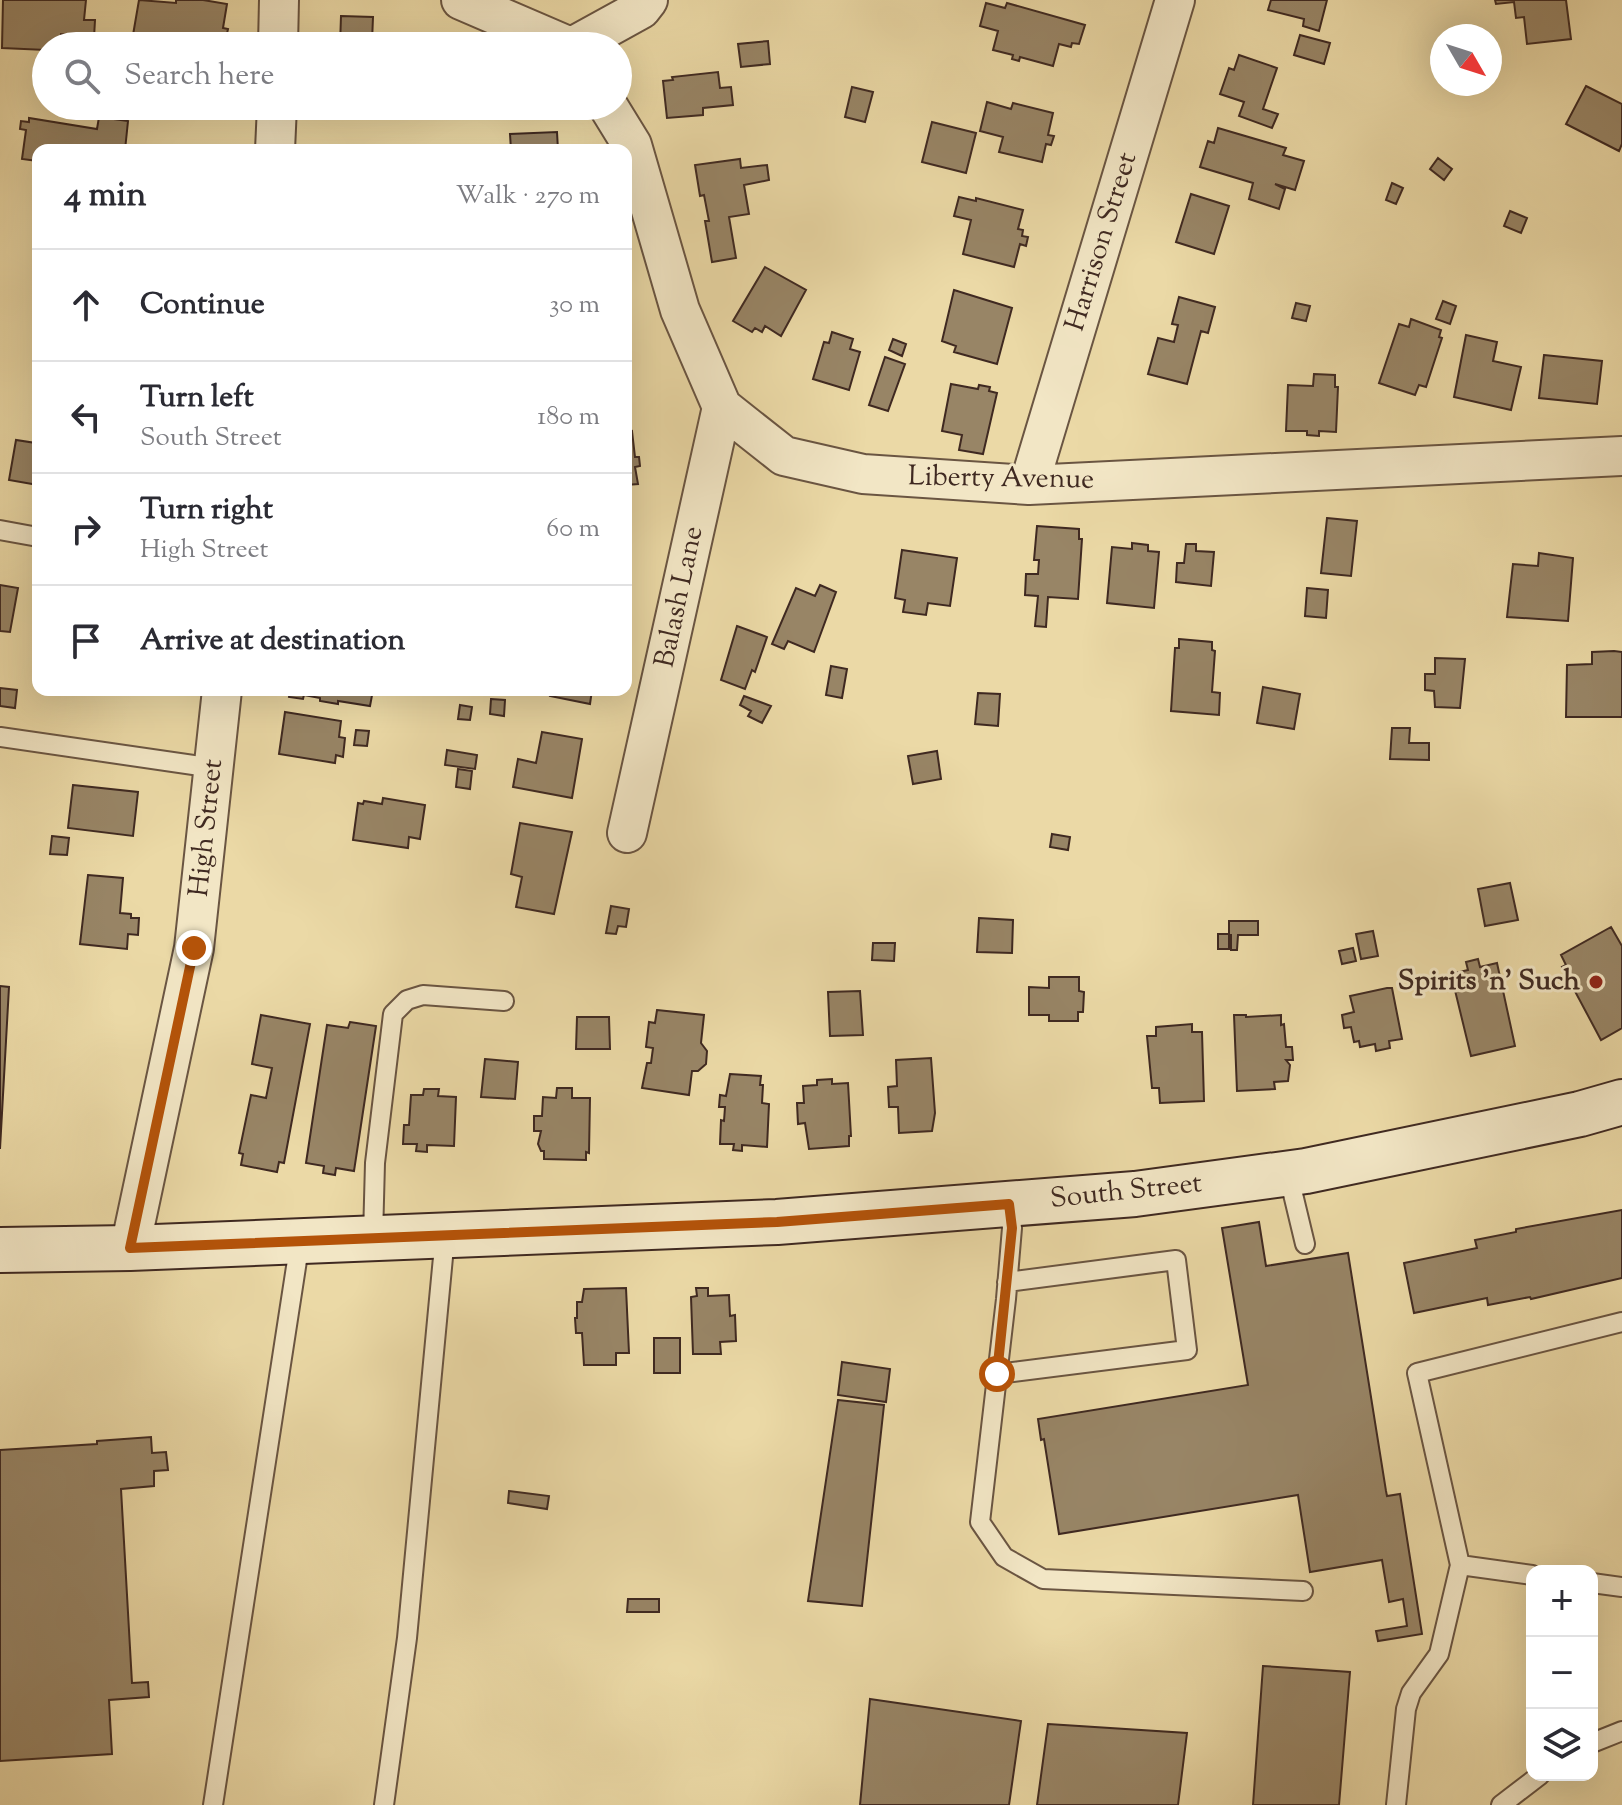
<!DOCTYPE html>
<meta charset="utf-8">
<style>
body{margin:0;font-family:"Sorts Mill Goudy",serif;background:#f7f7f7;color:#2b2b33}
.controls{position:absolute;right:24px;bottom:24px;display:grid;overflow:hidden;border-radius:16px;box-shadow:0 8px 32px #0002}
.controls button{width:72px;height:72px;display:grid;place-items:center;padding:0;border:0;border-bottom:2px solid #e1e1e2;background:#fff;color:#2b2b33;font:40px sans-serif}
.compass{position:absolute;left:1430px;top:24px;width:72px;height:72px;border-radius:50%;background:#fff;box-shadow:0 8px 32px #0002;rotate:129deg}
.stop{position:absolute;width:24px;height:24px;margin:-18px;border:6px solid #b45309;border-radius:50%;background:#fff}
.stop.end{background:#b45309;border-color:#fff;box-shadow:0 2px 8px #0008}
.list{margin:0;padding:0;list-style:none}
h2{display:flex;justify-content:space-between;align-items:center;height:104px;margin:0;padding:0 32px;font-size:34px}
h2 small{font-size:26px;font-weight:400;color:#7c7c81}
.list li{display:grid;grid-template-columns:52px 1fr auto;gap:24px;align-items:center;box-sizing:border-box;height:112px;padding:0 32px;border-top:2px solid #e1e1e2}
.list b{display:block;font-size:30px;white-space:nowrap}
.list p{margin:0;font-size:26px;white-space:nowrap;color:#7c7c81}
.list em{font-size:26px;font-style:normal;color:#7c7c81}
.icon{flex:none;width:44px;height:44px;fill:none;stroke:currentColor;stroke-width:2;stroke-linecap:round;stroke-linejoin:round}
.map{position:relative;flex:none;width:1622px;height:1805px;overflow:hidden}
.search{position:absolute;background:#fff;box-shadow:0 8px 32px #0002;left:32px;top:32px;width:600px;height:88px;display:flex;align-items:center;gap:20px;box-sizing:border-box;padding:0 28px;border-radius:44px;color:#7c7c81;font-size:30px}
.panel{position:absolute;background:#fff;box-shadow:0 8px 32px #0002;left:32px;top:144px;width:600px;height:552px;border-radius:16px}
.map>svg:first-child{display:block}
.building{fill:#988566;stroke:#3f2921;stroke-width:2}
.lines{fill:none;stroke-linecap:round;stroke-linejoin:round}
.lane-casing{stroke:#6a5542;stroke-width:22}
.street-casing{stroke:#6a5542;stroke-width:42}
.secondary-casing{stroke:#3f2921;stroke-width:48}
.lane{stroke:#f2e6c5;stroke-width:18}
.street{stroke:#f2e6c5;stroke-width:38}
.secondary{stroke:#f2e6c5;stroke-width:44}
.route{stroke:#b45309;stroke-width:10}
.poi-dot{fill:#8f2418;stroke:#f2e6c5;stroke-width:3}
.labels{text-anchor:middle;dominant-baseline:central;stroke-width:6;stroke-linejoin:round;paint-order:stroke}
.street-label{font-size:28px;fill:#3f2921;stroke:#f2e6c5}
.poi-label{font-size:28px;font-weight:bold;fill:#3f2921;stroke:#f2e6c5;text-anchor:end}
</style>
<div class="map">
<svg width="1622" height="1805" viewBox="0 0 1622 1805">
<rect width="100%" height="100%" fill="#ebd9a6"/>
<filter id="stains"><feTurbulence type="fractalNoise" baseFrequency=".0025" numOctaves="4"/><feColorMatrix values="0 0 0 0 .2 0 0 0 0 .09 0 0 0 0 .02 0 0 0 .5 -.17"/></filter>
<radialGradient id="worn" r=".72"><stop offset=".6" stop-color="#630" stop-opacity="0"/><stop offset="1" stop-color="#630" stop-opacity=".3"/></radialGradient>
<!-- building -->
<path class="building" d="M3,0H86L84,20H95L94,38L61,34L60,46H46V50L2,48Z
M139,0L176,3V0H203L227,4L223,28L228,29L226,38H221L220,46H177L178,42L133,35Z
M1271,0H1327L1319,31L1303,26L1304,19L1268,10Z
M1495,0H1566L1571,39L1527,44L1524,17L1516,18L1514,2L1496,4Z
M986,3L1005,8L1007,3L1085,25L1079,44L1072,43L1071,47L1059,44L1053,66L1020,57L1019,61L1012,59L1013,55L993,50L998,31L980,26Z
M341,16L373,17L372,42H379L378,46H340Z
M1300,35L1330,43L1324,64L1294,55Z
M768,41L770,64L741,67L738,44Z
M1239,55L1277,68L1263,109L1278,114L1272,128L1239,116L1244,102L1220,94L1229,68L1234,70Z
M718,72L720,88L731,87L733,105L703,108V115L667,118L663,81L673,80L672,77Z
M1586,86L1622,104V144L1619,151L1566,124Z
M852,87L873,92L865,122L845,117Z
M987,102L1011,109L1013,103L1053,113L1048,135L1054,136L1051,145L1046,144L1042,162L999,152L1003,137L980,131Z
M99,117L128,121L125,150H38V161L22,159L26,130L20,129L21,121L29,122V118L97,129Z
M932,122L976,133L966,173L922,162Z
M1218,128L1286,148L1283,155L1304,161L1295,190L1275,184L1285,189L1279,209L1249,199L1253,183L1200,167L1208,141L1214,143Z
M557,132L558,150H511L510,134Z
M1438,158L1452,169L1444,180L1430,169Z
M740,159L741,168L767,165L769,180L744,185L749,214L729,217L736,258L712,262L705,221H709L704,195L700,196L695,165Z
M1392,183L1403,188L1396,204L1386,200Z
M1191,194L1229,206L1214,254L1176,242Z
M959,197L976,201V198L1023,210L1018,229L1023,230L1022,236L1028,237L1026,246L1020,244L1014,267L963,254L971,220L954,216Z
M1510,211L1527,218L1521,233L1504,226Z
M765,267L806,290L781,336L765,326L762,332L755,328L752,332L733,321Z
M954,290L1012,308L997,364L954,352L956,346L942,341Z
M1179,297L1215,307L1208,333L1201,331L1187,384L1148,374L1158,338L1174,342L1178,325L1172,324Z
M1443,301L1456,306L1450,324L1436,319Z
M1296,303L1310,306L1306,321L1292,318Z
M1411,319L1441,330L1439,337L1442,338L1426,387L1419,385L1415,395L1379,383L1399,324L1409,327Z
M832,332L853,339L850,349L860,352L849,390L813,379L824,342L829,343Z
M1466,335L1497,342L1493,361L1521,367L1511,410L1454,397Z
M893,339L906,344L902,356L889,350Z
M1544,355L1602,361L1597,404L1539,398Z
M885,357L905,364L888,411L869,405Z
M1314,374L1335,375V387H1338L1336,432L1319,431V436L1307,435V431H1286L1288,385L1313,386Z
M951,384L978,389L979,385L990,387L989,391L997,393L983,454L959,450L962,435L942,431Z
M632,431L635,457H639L640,466L635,467L638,484L626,485V432Z
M38,434V485L9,480L16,440L36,443Z
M1327,518L1357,521L1351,576L1321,573Z
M1037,526L1079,529V539H1082L1078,599L1048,597L1046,627L1035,626L1038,596L1025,595L1026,574H1038L1039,560H1034Z
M1132,543L1148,545V551L1159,552L1154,608L1107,603L1112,547L1132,549Z
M1186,544H1196V551L1214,552L1211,586L1176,582L1177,563H1184Z
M902,550L957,558L950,606L928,603L926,615L903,612L905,600L895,598Z
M1539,553L1573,558L1568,621L1507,617L1513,564L1538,566Z
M0,585L18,588L10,632L0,631Z
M820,585L836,592L814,652L788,641L784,649L772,644L796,588L815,596Z
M1307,588L1328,590L1326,618L1305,616Z
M737,626L767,637L755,672L752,670L745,689L721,680Z
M1179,639L1212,642V650L1215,651L1212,692L1220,693L1219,715L1171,711L1175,648H1179Z
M1614,651L1622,652V717H1566L1567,665L1592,664V652Z
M1435,658L1465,659L1460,708L1435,707L1434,691L1425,690V674H1435Z
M831,666L847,669L842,698L826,695Z
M1263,687L1300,694L1294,729L1257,723Z
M0,688L17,690L15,708L0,706Z
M290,690H373L370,706L338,701V704L320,701V698L304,695L303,699L289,697Z
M551,690H592L590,704L550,696Z
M978,693L1000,694L998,726L975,724Z
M744,696L771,706L762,723L748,716L751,711L740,705Z
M491,699L505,700L504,716L490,714Z
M460,705L472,707L470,720L458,719Z
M285,712L341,721L339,737L345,738L343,757L336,755L335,763L279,754Z
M1392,728H1410L1409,743H1429V760L1390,759Z
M356,730L369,731L367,746L354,745Z
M542,732L582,739L572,798L513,787L518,759L536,763Z
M447,750L477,755L475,769L445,765Z
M937,751L941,779L913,784L908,756Z
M458,769L472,771L470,789L456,787Z
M73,785L138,792L133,836L68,828Z
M383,798L425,805L420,839L409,837L408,848L353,840L358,803L363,804L364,801L382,804Z
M520,823L572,832L554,914L516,907L522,877L511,874Z
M1052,834L1070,837L1068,850L1050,847Z
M52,836L69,838L67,855L50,854Z
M88,875L123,878L120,913L131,914V918H139L138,935L128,934L127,949L80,944Z
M1510,883L1518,920L1485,926L1478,889Z
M611,906L629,909L626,927L618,926L616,934L606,933Z
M979,918L1013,920L1012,953L977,952Z
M1229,921H1258V935H1238L1237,950H1231V935H1229V949H1218V934H1229Z
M1611,927L1622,946V1028L1601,1040L1562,967L1566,965L1561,955Z
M1373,931L1378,956L1361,959L1356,934Z
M873,943H895L894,961L872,960Z
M1353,948L1356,961L1342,964L1339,951Z
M1478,959L1480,967L1497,963L1515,1046L1471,1056L1451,974L1468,970L1466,962Z
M1049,977H1079V991L1084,992L1083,1012H1078V1021H1049V1015H1029V987L1049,988Z
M0,986L9,987L0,1149Z
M1387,988H1392L1402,1039L1389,1041L1390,1048L1376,1051L1375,1044L1360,1047L1359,1041L1354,1042L1351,1027L1344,1028L1342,1015L1354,1012L1350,996Z
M860,991L863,1035L830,1036L828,992Z
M657,1010L704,1015L701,1043L707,1051L706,1064L698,1071H692L689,1095L642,1088L647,1063H651L653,1048L646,1047L649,1022L655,1023Z
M261,1015L310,1024L284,1163L279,1162L277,1172L241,1165L243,1154L239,1153L251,1095L266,1098L272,1068L252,1064Z
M1234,1015H1246V1017L1281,1015V1025L1284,1024L1286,1047H1292L1293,1060H1286L1290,1065L1288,1081L1274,1082L1275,1089L1237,1091Z
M577,1017H609L610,1049H576Z
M350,1022L376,1026L354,1171L336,1168L335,1175L323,1173L324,1166L306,1163L327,1025L348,1028Z
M1192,1024V1032H1202L1204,1101L1160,1103L1159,1088H1152L1147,1036H1156V1027Z
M931,1058L935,1113L932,1131L899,1133L898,1107H889L888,1087L897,1086L896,1060Z
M485,1059L518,1062L515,1099L481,1097Z
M730,1074L761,1076L760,1085H763L762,1103L769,1104L767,1147L742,1145V1151L733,1150L734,1144H720L721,1120L724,1121L725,1107H719L720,1095L726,1096Z
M832,1079V1084L848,1083L851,1136H849V1146L809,1149L805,1123L798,1124L797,1103H804L803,1086L817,1085V1080Z
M557,1088H572V1098H590L589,1153L586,1152V1160L544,1159V1151H541L538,1144L541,1131H534V1116H542L543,1097L556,1098Z
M424,1089H439L438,1096L456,1097L454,1146L427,1145V1152L416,1151L417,1144H403L404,1125H409L411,1095H423Z
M1622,1210V1278L1531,1299L1530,1297L1488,1305L1487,1298L1414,1313L1404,1263L1477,1248L1475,1240L1516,1232V1229Z
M1259,1222L1266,1266L1348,1253L1386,1491L1387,1496L1400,1494L1422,1634L1378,1641L1376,1631L1407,1626L1403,1599L1389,1602L1382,1560L1310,1572L1298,1495L1059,1534L1044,1439L1041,1440L1038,1419L1248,1385L1222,1228Z
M626,1288L629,1353H616V1365H584L582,1333H576L575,1318H577V1302H582L584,1289Z
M696,1288H708V1296L729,1295L730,1316L735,1315L736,1341L720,1342L721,1354H693L691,1297L697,1296Z
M654,1338H680V1373H654Z
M842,1362L890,1369L886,1402L838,1395Z
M838,1400L884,1405L862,1606L808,1601Z
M151,1437L152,1453L166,1452L168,1470L154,1471V1486L121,1489L132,1683L148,1682L149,1697L109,1700L112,1754L0,1761V1450L97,1444V1441Z
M509,1491L549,1496L547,1509L508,1503Z
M628,1599H659V1612H627Z
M1263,1666L1350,1672L1339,1805H1253Z
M870,1699L1021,1721L1009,1805H860Z
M1048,1724L1187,1733L1178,1805H1037Z"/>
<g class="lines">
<defs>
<path id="lane" d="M44,76L46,77
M0,530L38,537
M0,737L214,768
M1291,1173L1293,1194L1305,1244
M1009,1204L1012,1228L1006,1299L980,1522L1004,1557L1043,1579L1303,1591
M373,1237L375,1163L393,1014L407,1000L423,995L504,1001
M997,1374L1187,1350L1176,1260L1007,1282
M1532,1575L1460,1565L1417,1373L1622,1322
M1592,1583L1622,1587
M1592,1743L1622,1731
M213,1805L300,1241
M384,1805L407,1638L445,1236
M1396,1805L1406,1709L1411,1693L1439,1654L1460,1565
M1501,1805L1540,1775"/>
<path id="street" d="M461,0L568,46
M278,46L279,0
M574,46L641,9L648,0
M608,106L632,145L680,310L722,407L784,456L863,474L1029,485L1622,456
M275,150L277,106
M1029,485L1175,0
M627,833L722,407
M130,1248L194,948L222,690"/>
<path id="secondary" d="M0,1250L130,1248L777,1222L1135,1194L1306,1171L1580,1114L1622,1102"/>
</defs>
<!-- lane casing -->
<use href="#lane" class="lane-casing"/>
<!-- street casing -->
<use href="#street" class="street-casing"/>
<!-- secondary casing -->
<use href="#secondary" class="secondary-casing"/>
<!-- lane -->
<use href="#lane" class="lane"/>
<!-- street -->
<use href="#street" class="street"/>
<!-- secondary -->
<use href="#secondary" class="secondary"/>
</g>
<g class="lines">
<!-- route -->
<path class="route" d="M194,948L130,1248L777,1222L1009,1204L1012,1228L997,1374"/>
</g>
<!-- markers -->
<circle class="poi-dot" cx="1596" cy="982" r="8"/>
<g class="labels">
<!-- street labels -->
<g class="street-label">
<text transform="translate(1102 242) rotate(-73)">Harrison Street</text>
<text transform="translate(1001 479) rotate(1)">Liberty Avenue</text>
<text transform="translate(680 597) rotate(-78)">Balash Lane</text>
<text transform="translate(207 828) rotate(-84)">High Street</text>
<text transform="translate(1126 1192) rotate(-6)">South Street</text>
</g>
<!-- poi labels -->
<g class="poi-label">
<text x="1580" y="982">Spirits 'n' Such</text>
</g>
</g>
<rect width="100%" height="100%" filter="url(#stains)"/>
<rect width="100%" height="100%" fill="url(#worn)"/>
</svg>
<div class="controls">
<button>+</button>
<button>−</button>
<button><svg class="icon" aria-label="layers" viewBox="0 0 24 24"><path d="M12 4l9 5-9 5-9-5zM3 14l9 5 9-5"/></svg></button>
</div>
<svg class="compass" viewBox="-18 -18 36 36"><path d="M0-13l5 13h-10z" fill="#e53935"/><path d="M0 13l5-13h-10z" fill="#7c7c81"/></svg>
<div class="stop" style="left:997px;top:1374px"></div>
<div class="stop end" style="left:194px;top:948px"></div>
<div class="search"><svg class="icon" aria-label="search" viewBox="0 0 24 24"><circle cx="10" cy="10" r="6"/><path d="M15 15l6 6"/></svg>Search here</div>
<section class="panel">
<h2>4 min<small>Walk · 270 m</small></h2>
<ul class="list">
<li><svg class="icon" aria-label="ahead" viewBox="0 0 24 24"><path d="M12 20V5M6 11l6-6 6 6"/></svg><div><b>Continue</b></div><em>30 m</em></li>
<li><svg class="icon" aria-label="left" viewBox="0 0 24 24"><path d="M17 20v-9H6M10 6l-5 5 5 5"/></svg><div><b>Turn left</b><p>South Street</p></div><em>180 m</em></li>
<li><svg class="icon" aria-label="right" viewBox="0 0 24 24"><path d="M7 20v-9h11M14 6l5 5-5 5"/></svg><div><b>Turn right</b><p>High Street</p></div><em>60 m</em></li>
<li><svg class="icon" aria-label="arrive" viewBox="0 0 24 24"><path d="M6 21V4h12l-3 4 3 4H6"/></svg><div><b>Arrive at destination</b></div></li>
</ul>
</section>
</div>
